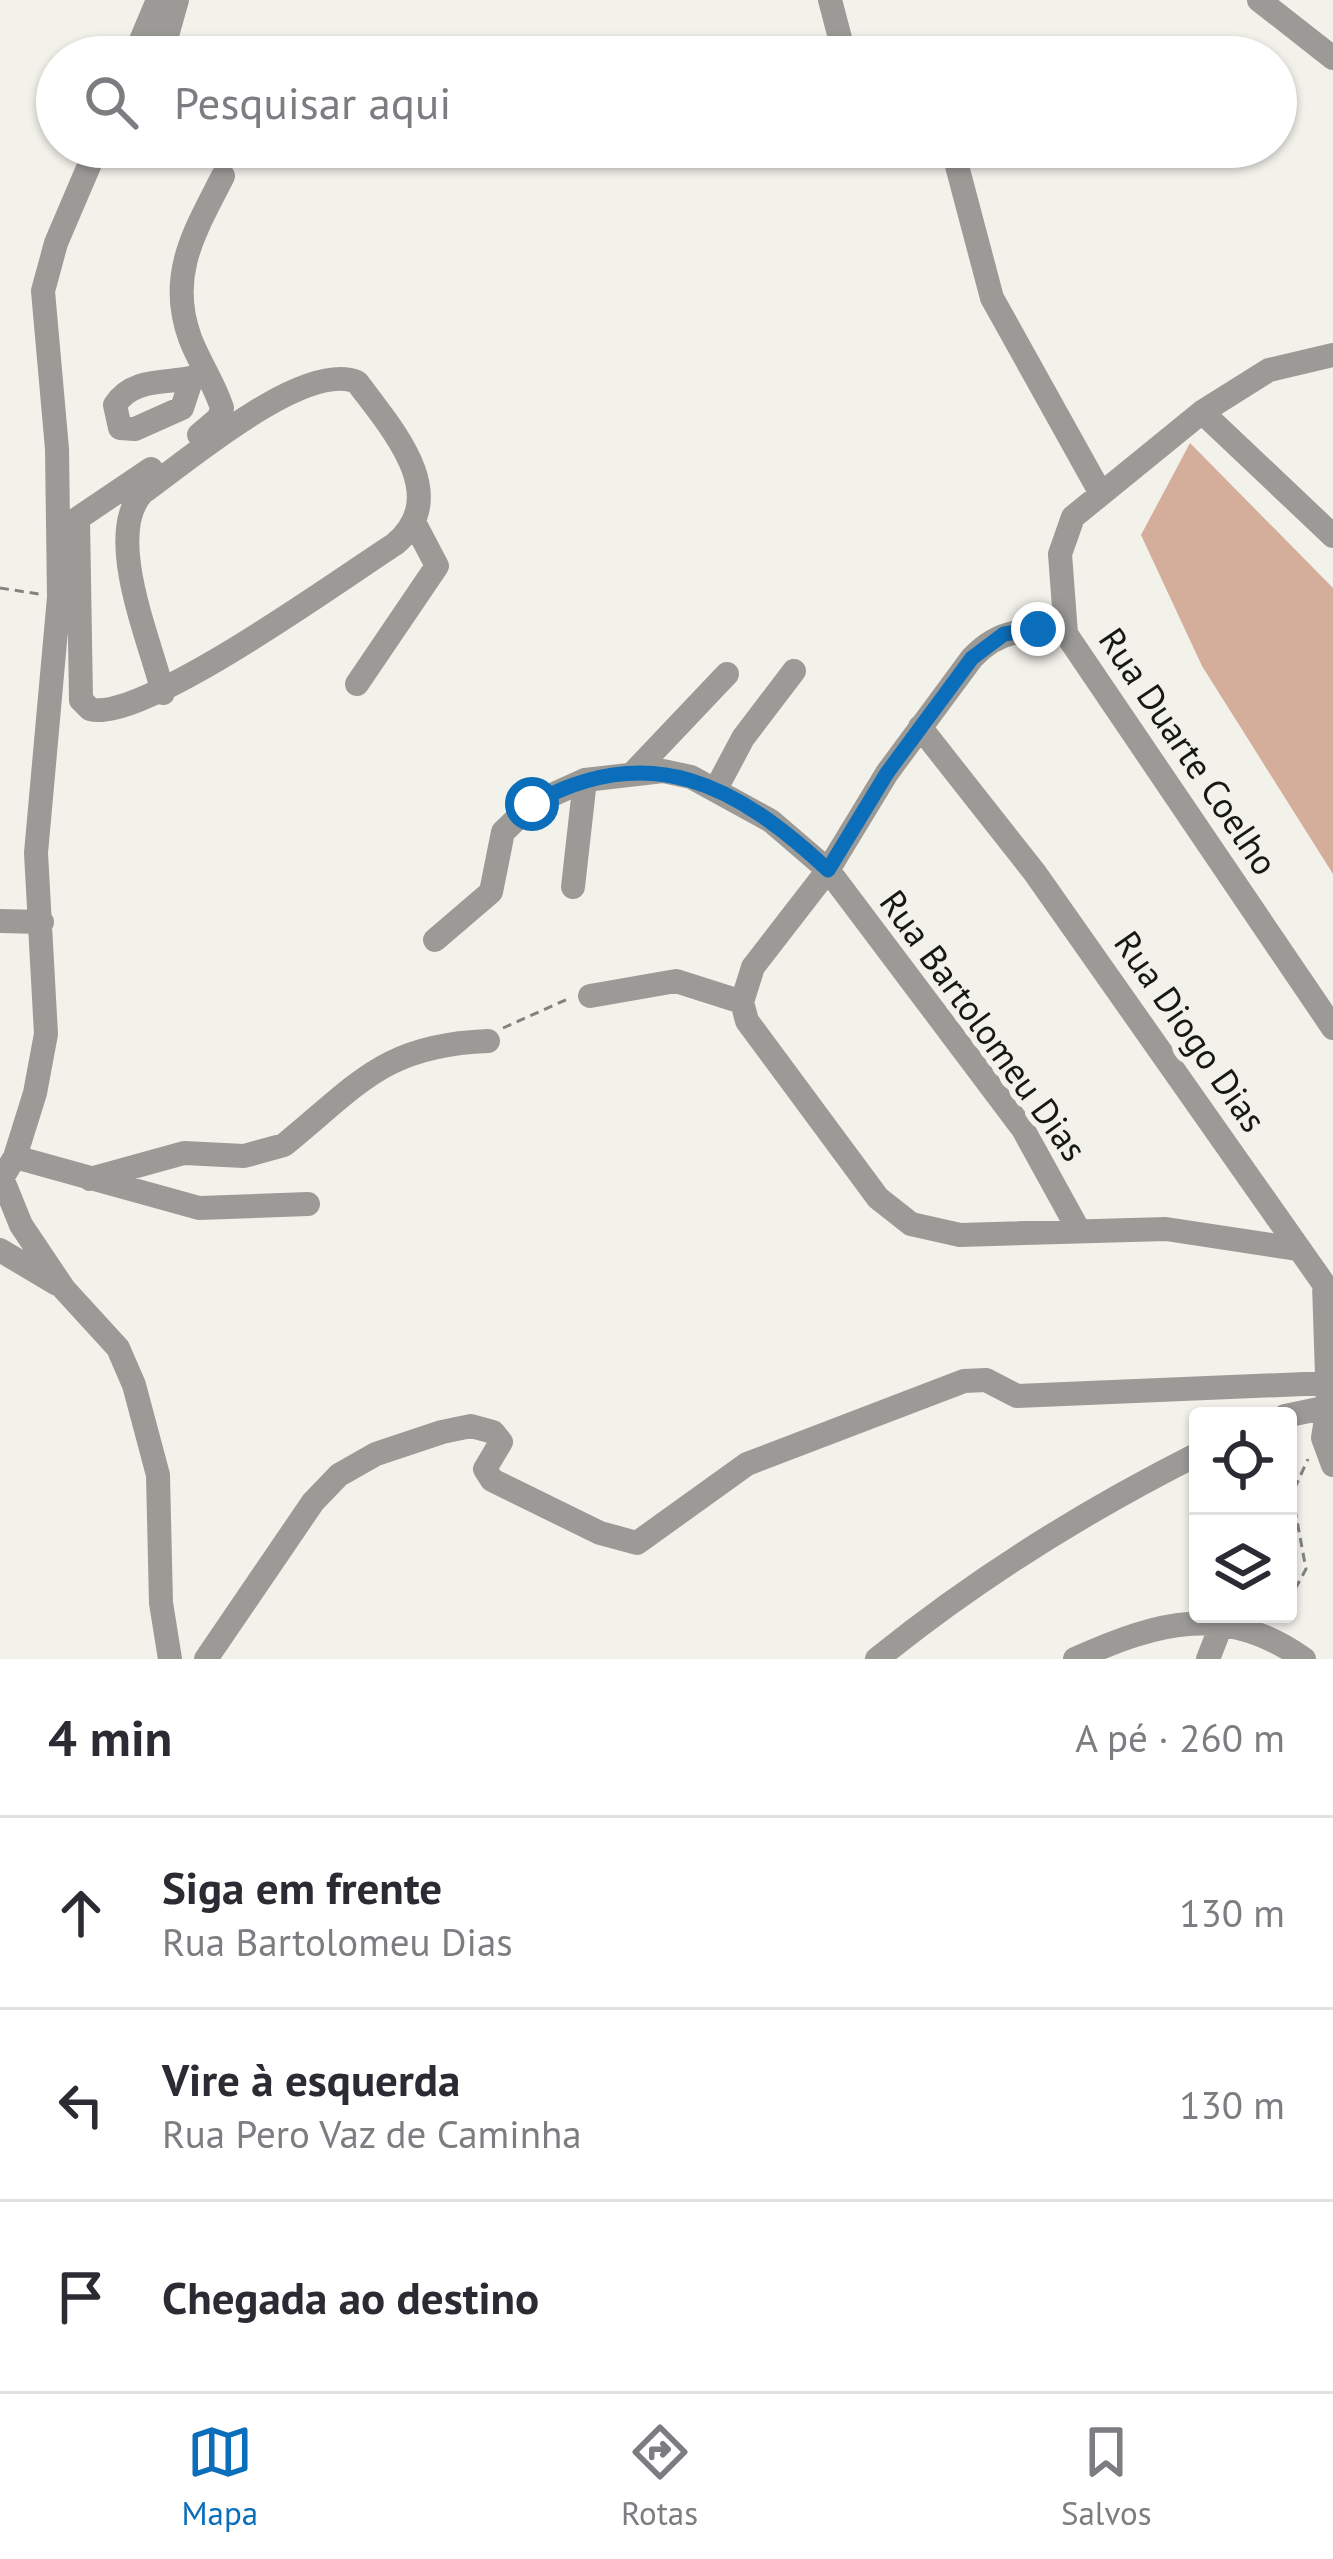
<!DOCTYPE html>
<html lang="pt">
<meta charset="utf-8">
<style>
body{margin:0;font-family:"PT Sans",sans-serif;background:#f2f2f3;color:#2b2b33}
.controls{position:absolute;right:36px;bottom:36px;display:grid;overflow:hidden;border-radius:12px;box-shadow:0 3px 9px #0004}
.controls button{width:108px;height:108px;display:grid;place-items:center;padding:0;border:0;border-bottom:3px solid #e1e1e2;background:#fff;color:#2b2b33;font:60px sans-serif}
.stop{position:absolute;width:36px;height:36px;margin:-27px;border:9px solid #0b6eba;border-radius:50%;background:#fff}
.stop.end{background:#0b6eba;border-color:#fff;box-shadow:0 3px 12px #0008}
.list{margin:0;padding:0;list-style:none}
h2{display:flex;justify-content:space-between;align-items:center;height:156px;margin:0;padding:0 48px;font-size:51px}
h2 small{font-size:39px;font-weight:400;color:#7c7c81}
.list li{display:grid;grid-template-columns:78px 1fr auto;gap:36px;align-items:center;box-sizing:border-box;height:192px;padding:0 48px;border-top:3px solid #e1e1e2}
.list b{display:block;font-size:45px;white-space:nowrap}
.list p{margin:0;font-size:39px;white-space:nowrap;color:#7c7c81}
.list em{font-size:39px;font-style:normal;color:#7c7c81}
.icon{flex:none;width:66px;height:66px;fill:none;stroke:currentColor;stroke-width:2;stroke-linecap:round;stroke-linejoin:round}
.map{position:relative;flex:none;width:1333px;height:1659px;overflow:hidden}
.search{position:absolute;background:#fff;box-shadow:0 3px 9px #0004;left:36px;right:36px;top:36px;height:132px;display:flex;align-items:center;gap:30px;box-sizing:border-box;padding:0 42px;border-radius:66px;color:#7c7c81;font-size:45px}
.sheet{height:732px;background:#fff}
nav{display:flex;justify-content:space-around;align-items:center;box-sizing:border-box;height:168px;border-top:3px solid #e1e1e2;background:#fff;font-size:33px;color:#7c7c81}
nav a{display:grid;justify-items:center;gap:6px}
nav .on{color:#0b6eba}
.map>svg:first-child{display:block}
.forest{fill:#d4ae9b}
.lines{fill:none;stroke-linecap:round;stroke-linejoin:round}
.path{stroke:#83837e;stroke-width:3;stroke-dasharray:9 6;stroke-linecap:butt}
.minor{stroke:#9c9a97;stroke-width:24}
.route{stroke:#0b6eba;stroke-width:15}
.labels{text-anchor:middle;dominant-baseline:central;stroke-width:12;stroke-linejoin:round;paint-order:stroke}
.street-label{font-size:36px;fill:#171715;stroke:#f2f1ea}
</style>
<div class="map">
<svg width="1333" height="1659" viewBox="0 0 1333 1659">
<rect width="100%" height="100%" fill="#f2f1ea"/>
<!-- forest -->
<path class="forest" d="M1190,443L1333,588V874L1202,666L1141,535Z"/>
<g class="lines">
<!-- path -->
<path class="path" d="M0,588L39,594
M503,1028L570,998
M1288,1602L1306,1569L1292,1494L1308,1459"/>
<!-- minor -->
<path class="minor" d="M830,0L845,57
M1259,0L1333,58
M134,57L158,0
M154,57L164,46L177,0
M952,147L992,298L1100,492
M1333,355L1269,370L1202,412L1073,517L1060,554L1066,634L1333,1028
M191,381L182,408L135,429L120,428L115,405C136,372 181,387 206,373
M1202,412L1333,536
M199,435L219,418L222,408C214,383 199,362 190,338C167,275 195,231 223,176
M78,519L81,700L90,709C141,724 342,578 395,544C453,495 391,428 357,382C304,360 186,462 142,493C104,536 150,640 163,693
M65,527L151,469
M1066,634C1028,628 1000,628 972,658L887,773L828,870L753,967L742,1002L747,1021L878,1198L911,1224L960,1235L1166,1229L1297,1249
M357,684L437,566L415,524
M920,727L1035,873L1324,1284L1328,1406L1323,1438L1333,1465
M634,772L727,674
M716,789L743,738L794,671
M573,887L585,780
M0,921L42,922
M435,940L491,892L503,832L532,804L585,780L663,771L691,777L771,821L828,870L1023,1129L1078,1229
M590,996L676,981L742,1002
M15,1157L199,1208L308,1204
M2,1178L15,1157L35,1093L46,1034L36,853L59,597L57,449L43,291L56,243L97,147
M2,1178L21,1225L64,1289L118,1348L134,1385L158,1475L161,1603L170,1659
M90,1179L184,1153L244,1156L284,1145C359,1084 384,1045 488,1041
M0,1250L57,1284
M1285,1416L1333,1406
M206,1659L313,1502L339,1475L376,1454L442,1432L471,1426L493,1432L501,1442L485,1469L492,1480L600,1533L637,1543L747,1464L964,1381L986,1380L1017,1396L1328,1383
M877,1659C977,1578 1083,1512 1198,1454
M1075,1659C1159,1621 1225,1603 1304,1659
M1208,1659L1222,1623"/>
</g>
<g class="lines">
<!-- route -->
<path class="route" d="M532,804C650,738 737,785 828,870L887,773L972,658L1004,634L1038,629"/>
</g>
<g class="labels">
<!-- street labels -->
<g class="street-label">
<text transform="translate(1189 751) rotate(56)">Rua Duarte Coelho</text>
<text transform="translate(984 1025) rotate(54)">Rua Bartolomeu Dias</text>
<text transform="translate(1191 1031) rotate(55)">Rua Diogo Dias</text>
</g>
</g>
</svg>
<div class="controls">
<button><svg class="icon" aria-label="locate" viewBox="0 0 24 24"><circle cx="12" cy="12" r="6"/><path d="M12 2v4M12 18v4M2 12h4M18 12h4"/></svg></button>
<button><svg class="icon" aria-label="layers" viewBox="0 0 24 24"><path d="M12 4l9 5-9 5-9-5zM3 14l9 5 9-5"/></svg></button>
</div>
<div class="stop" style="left:532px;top:804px"></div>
<div class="stop end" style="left:1038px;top:629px"></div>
<div class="search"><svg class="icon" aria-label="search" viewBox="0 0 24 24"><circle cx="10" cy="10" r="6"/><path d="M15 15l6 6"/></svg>Pesquisar aqui</div>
</div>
<section class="sheet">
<h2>4 min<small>A pé · 260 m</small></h2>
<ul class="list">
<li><svg class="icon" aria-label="ahead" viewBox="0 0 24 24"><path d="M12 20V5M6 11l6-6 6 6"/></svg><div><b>Siga em frente</b><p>Rua Bartolomeu Dias</p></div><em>130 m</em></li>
<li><svg class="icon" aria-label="left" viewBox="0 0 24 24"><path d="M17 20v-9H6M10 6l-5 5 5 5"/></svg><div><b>Vire à esquerda</b><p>Rua Pero Vaz de Caminha</p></div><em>130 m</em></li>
<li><svg class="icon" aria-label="arrive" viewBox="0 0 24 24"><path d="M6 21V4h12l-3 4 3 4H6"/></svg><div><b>Chegada ao destino</b></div></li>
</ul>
</section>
<nav>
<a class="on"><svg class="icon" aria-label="map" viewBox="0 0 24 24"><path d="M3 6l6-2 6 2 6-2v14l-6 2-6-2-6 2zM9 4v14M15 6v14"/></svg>Mapa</a>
<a><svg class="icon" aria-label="directions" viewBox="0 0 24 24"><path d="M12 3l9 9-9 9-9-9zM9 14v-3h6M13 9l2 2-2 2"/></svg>Rotas</a>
<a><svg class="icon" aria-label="saved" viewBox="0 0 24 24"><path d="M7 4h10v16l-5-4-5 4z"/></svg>Salvos</a>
</nav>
